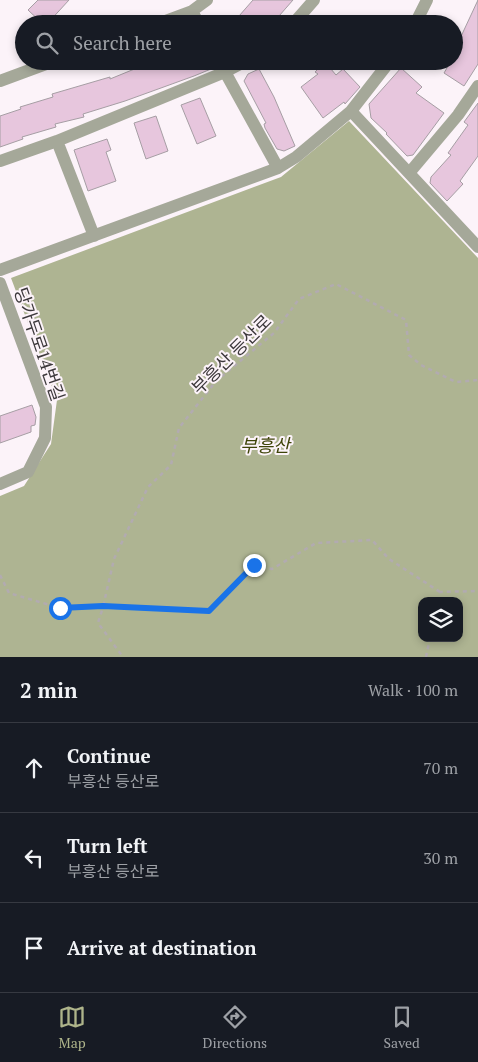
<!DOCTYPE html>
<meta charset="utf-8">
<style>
body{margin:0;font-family:"PT Serif","Noto Sans KR",serif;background:#242831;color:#f1f3f6}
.controls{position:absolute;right:15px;bottom:15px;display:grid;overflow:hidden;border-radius:10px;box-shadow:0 2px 8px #0003}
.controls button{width:45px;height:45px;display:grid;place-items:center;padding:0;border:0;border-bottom:1px solid #363941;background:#171b24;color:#f1f3f6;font:25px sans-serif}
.stop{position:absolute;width:15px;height:15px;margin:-11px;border:4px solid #1a73e8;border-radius:50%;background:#fff}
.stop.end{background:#1a73e8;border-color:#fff;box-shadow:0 1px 5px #0008}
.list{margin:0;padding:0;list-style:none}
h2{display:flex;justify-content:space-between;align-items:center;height:65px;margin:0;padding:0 20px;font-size:21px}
h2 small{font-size:16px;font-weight:400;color:#9ea1a6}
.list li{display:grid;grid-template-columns:32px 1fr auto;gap:15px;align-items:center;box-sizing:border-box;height:90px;padding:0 20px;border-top:1px solid #363941}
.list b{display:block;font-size:19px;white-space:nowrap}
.list p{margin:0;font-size:16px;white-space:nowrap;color:#9ea1a6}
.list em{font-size:16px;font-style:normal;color:#9ea1a6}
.icon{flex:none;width:28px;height:28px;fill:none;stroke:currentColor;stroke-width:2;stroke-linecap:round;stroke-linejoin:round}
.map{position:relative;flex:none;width:478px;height:657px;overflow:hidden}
.search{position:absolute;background:#171b24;box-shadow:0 2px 8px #0003;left:15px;right:15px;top:15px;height:55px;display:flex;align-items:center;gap:12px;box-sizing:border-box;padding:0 18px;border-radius:28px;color:#9ea1a6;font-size:19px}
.sheet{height:335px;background:#171b24}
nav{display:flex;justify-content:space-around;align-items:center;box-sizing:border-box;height:70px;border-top:1px solid #363941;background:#171b24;font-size:14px;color:#9ea1a6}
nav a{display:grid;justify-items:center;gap:2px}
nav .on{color:#aeb48a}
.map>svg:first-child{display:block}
.forest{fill:#aeb492;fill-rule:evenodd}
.building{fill:#e7c6dd;stroke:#a69ea4}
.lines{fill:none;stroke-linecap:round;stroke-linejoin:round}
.path{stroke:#b2abb0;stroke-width:2.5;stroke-dasharray:4 4;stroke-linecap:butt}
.minor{stroke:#a5a899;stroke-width:12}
.route{stroke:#1a73e8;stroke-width:6}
.labels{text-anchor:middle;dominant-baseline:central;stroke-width:4;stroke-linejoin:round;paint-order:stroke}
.street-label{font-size:18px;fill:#3c383b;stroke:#fcf3f9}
.park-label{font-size:18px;font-style:italic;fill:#3e4408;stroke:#fcf3f9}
</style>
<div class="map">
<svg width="478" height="657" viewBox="0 0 478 657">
<rect width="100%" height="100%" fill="#fcf3f9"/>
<!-- forest -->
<path class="forest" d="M349,121L478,258V657H0V496L24,486L51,444L57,400L11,278L281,177ZM422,601H459V638H422Z"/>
<!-- building -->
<path class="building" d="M38,0H69L47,24H43L28,10Z
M253,0H293L272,24H232Z
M478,0V64L464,86L444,73L451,61H454V57L461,47L457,45Z
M154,61H211L212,66L211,69L194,76L125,101L83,114L84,117L55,124L56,127L22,137L23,139L0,147V116L21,109L20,107L53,97L52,94L110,77V79Z
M325,62L336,75L343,69L360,87L345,104L344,102L323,118L301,87L318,74L315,72Z
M401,68L422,87L416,93L444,113L413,155L407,156L386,134L387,133L371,118L369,104Z
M259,69L274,97L295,146L284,151L277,149L265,128L264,124L266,123L244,81L248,74Z
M200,98L216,136L197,144L181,105Z
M478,103V156L460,181L463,184L447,201L430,183L431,177L451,155L448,153L468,125L464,122Z
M156,116L168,151L146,159L134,123Z
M107,139L111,150L106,152L116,181L88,191L74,150Z
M32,405L36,417L35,425L31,426V432L0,443V416Z"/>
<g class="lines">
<!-- path -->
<path class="path" d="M0,575L9,593L60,608L103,607L98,623L123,657
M440,592L389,559L372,540L316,543L272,569L253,565L209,611L103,607L114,559L148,487L171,465L179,428L216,381L274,333L299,299L336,284L406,320L409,355L421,365L456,382L478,380
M438,601L440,592L478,591
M426,657L430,638"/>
<!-- minor -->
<path class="minor" d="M192,11L199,24
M157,24L192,11L207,0
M293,24L314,0
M415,24L427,0
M0,81L54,61
M351,111L390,61
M57,141L94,236
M0,161L57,141L225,72L246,61
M278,168L296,157L351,111L478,247
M410,172L458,115L478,86
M0,270L278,168L219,61
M0,283L46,407L45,438L28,472L0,484"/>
</g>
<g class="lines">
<!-- route -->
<path class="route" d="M60,608L103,606L209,611L254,565"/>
</g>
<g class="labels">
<!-- street labels -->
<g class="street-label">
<text transform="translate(40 344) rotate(71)">당가두로14번길</text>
<text transform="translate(231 354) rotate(-45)">부흥산 등산로</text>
</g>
<!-- park labels -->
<g class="park-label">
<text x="265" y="445">부흥산</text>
</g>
</g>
</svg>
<div class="controls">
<button><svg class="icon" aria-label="layers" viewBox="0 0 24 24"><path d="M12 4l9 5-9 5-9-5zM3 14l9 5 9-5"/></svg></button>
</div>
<div class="stop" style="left:60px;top:608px"></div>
<div class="stop end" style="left:254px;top:565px"></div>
<div class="search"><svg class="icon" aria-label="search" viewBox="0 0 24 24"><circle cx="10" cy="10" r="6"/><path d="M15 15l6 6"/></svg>Search here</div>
</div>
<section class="sheet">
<h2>2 min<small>Walk · 100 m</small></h2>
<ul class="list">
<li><svg class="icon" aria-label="ahead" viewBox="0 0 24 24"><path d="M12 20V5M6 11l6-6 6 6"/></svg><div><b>Continue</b><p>부흥산 등산로</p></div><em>70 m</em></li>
<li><svg class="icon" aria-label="left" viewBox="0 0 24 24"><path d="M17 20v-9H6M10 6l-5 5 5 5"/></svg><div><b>Turn left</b><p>부흥산 등산로</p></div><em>30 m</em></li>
<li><svg class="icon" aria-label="arrive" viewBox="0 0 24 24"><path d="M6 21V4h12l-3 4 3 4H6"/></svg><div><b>Arrive at destination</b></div></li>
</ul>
</section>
<nav>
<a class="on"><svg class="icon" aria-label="map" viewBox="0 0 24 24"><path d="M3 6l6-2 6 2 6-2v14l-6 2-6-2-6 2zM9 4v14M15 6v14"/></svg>Map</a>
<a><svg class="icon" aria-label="directions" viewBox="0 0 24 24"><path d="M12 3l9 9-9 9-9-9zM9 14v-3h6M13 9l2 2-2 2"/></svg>Directions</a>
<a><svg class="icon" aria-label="saved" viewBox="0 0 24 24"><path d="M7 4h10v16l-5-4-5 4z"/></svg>Saved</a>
</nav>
